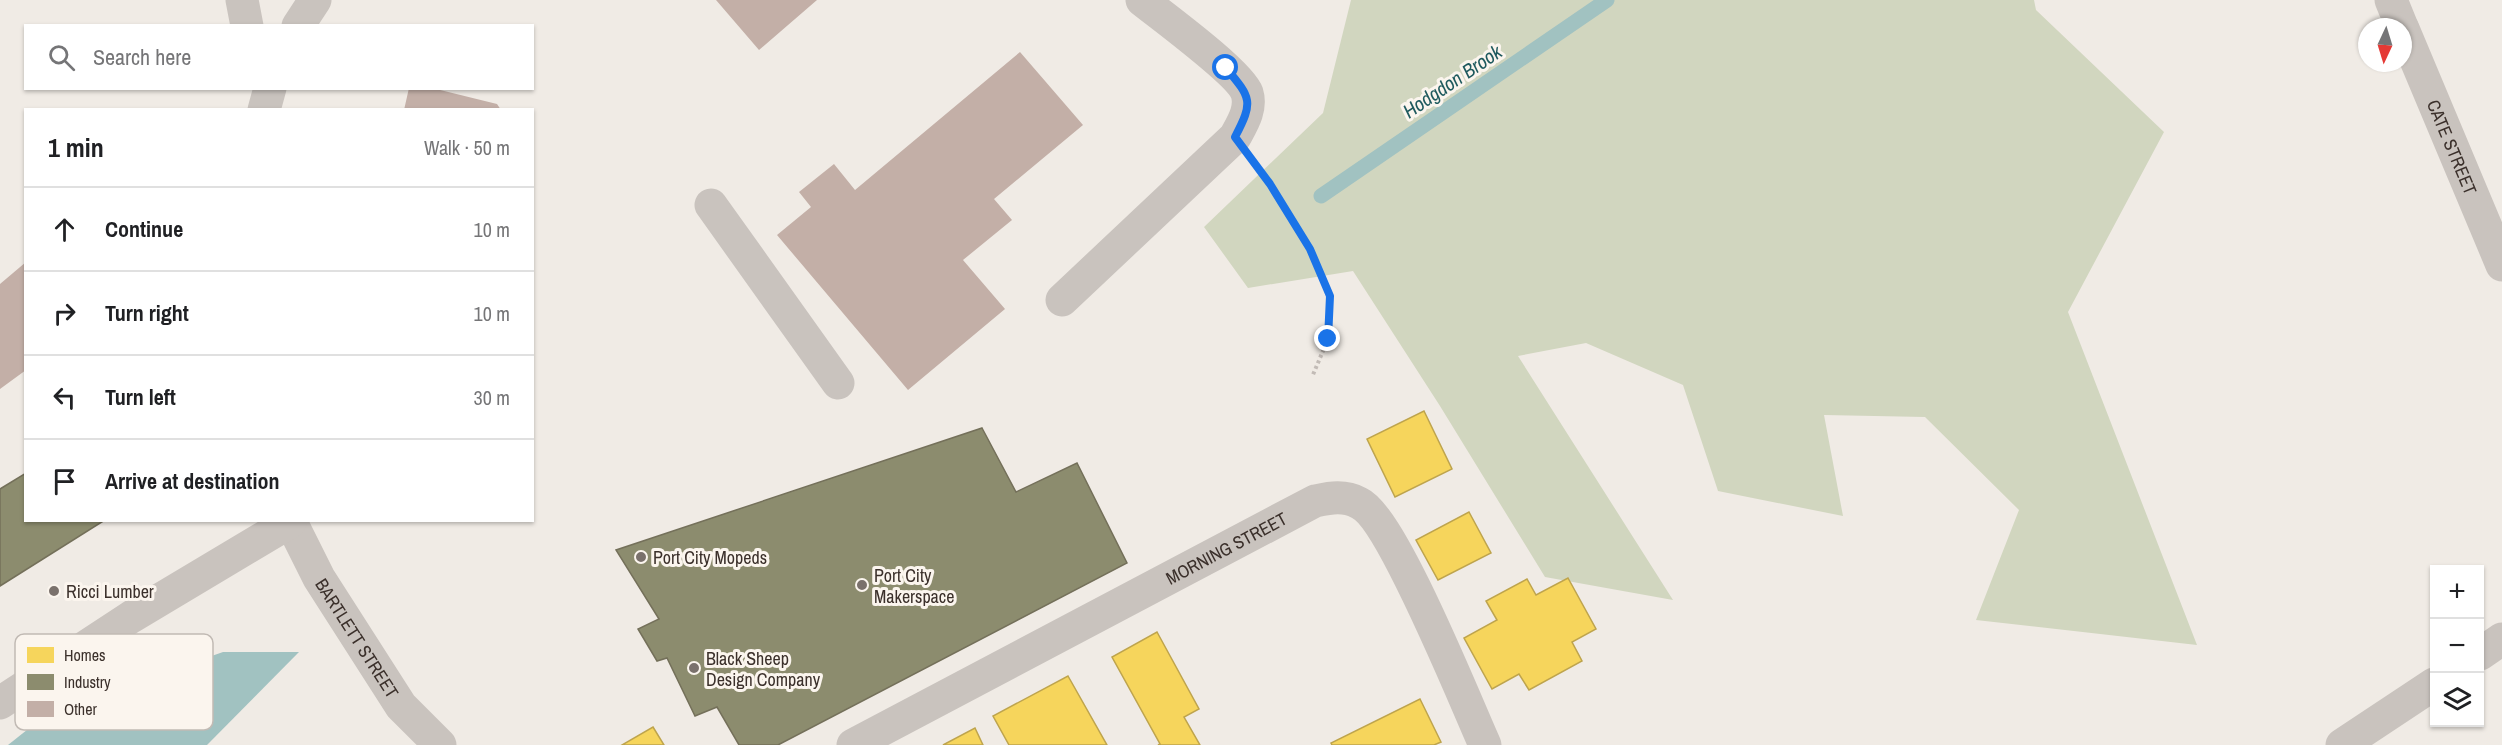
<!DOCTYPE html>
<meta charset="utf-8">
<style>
body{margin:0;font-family:"Archivo Narrow",sans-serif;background:#f6f6f6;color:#202124}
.controls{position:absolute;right:18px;bottom:18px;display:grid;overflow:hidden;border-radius:0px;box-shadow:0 2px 4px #0004}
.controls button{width:54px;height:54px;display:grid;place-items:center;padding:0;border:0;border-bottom:2px solid #e0e0e0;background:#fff;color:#202124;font:30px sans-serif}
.compass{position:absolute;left:2358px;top:18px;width:54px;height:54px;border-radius:50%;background:#fff;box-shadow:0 2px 4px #0004;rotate:184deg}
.stop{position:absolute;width:18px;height:18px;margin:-14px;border:4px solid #1a73e8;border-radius:50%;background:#fff}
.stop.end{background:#1a73e8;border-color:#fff;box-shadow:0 2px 6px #0008}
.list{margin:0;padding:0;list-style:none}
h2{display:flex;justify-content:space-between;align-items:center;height:78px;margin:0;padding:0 24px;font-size:26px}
h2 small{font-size:20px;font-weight:400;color:#757577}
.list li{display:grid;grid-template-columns:39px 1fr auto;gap:18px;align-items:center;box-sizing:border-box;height:84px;padding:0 24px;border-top:2px solid #e0e0e0}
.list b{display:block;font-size:22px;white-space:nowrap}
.list em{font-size:20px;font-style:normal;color:#757577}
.icon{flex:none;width:33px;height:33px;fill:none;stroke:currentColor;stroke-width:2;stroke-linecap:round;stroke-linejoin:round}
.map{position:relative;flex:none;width:2502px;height:745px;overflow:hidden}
.search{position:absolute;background:#fff;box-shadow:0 2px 4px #0004;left:24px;top:24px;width:510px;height:66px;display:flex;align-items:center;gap:15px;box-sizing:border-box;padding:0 21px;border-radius:0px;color:#757577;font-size:22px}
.panel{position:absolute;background:#fff;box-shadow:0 2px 4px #0004;left:24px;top:108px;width:510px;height:414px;border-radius:0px}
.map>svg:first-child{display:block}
.green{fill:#d1d6bf}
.water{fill:#a1c2c1}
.homes{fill:#f6d55c;stroke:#bea44d;stroke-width:1.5}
.industry{fill:#8c8c6e;stroke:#74705a;stroke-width:1.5}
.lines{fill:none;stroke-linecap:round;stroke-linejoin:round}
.stream{stroke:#a1c2c1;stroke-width:15}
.building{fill:#c3afa7}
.path{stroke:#c2bbb6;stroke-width:4;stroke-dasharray:3 3;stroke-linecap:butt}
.minor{stroke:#c9c3be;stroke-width:33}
.route{stroke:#1a73e8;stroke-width:8}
.poi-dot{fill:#7a716c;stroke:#fbf5ee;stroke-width:2}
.labels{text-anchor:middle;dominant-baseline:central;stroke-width:6;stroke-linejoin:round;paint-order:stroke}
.street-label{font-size:18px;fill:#3b302b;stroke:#fbf5ee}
.poi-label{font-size:18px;fill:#3b302b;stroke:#fbf5ee;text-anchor:start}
.water-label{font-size:20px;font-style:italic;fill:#1f5a5e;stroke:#fbf5ee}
.key{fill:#fbf5ee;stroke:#c1bab4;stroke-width:1.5}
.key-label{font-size:16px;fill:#3b302b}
</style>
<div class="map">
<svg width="2502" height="745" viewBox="0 0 2502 745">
<rect width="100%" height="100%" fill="#f0ebe5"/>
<!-- green -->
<path class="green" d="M1351,0H2034L2036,10L2164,132L2068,312L2197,645L1976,620L2019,510L1925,417L1824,415L1843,516L1718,491L1683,385L1586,343L1518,356L1673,600L1545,577L1440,406L1353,271L1248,288L1204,227L1323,113Z"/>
<!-- water -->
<path class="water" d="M223,652H299L207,745H8L47,714Z"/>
<!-- homes -->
<path class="homes" d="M1424,411L1452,469L1395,497L1367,439Z
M1469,512L1491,553L1438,580L1416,540Z
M1568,578L1596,629L1572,642L1582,661L1529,690L1519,674L1492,689L1464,638L1497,620L1486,601L1527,579L1536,595Z
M1157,632L1199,709L1184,717L1200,745H1158L1160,744L1112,657Z
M1068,676L1107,745H1009L993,716Z
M1420,699L1441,742L1434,745H1332L1331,743Z
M653,727L664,745H622Z
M975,728L983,745H943Z"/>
<!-- industry -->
<path class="industry" d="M982,428L1016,492L1077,463L1127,563L778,745H739L717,707L695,716L667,658L657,661L638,629L659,619L616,550Z
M26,473V520H105L0,586V489Z"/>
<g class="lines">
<!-- stream -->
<path class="stream" d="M1321,196L1607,0"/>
</g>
<!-- building -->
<path class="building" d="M716,0H817L759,50Z
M1020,52L1083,125L994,199L1012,220L963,260L1005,309L908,390L777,235L811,207L799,192L834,164L855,190Z
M409,88H432L497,104L501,110H404Z
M26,262V370L0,389V284Z"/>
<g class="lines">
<!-- path -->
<path class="path" d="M1260,171L1310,249L1330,296L1328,339L1312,377"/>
<!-- minor -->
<g class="minor">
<path d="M242,0L247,26"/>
<path d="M2391,0L2402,27"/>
<path d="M298,26L315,0"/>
<path id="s1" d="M2403,29L2502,265"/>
<path d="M264,110L270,88"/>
<path d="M711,205L838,383"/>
<path d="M1062,300L1235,137C1242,124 1252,109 1247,93C1240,73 1162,16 1142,0"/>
<path id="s2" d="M290,520L319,578L401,706L440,745"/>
<path d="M2480,654L2502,639"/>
<path d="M0,703L131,617L290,522"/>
<path id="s3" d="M853,745L1315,501C1330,498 1344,495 1359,503C1392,518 1466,703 1485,745"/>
<path d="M2342,745L2434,684"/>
</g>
</g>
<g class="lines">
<!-- route -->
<path class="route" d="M1226,68C1251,98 1254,101 1235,137L1270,184L1310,249L1330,296L1328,339"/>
</g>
<!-- markers -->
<g class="poi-dot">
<circle cx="641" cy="557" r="6"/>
<circle cx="862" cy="585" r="6"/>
<circle cx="54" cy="591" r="6"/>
<circle cx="694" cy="668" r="6"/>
</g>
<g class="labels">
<!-- street labels -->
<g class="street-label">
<text stroke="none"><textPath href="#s1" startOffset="128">CATE STREET</textPath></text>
<text stroke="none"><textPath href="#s3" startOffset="422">MORNING STREET</textPath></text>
<text stroke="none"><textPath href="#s2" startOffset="136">BARTLETT STREET</textPath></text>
</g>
<!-- poi labels -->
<g class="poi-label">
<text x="653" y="557">Port City Mopeds</text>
<text x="874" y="575">Port City<tspan x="874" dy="21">Makerspace</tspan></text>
<text x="66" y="591">Ricci Lumber</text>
<text x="706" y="658">Black Sheep<tspan x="706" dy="21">Design Company</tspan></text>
</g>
<!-- water labels -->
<g class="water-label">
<text transform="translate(1452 81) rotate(-34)">Hodgdon Brook</text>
</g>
</g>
<!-- legend -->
<rect x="15" y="634" width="198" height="96" rx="9" class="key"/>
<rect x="27" y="647" width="27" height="16" fill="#f6d55c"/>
<rect x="27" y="674" width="27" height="16" fill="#8c8c6e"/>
<rect x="27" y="701" width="27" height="16" fill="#c3afa7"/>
<g class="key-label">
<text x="64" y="661">Homes</text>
<text x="64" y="688">Industry</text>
<text x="64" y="715">Other</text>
</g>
</svg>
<div class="controls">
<button>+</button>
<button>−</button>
<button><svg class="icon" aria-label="layers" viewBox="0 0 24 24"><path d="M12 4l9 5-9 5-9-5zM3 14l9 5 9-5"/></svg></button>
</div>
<svg class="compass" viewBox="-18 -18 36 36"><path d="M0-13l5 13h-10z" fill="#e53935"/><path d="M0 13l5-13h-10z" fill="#757577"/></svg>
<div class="stop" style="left:1226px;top:68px"></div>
<div class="stop end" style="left:1328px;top:339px"></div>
<div class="search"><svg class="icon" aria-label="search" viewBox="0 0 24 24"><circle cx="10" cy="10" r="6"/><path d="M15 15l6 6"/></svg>Search here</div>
<section class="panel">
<h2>1 min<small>Walk · 50 m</small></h2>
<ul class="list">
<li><svg class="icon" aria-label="ahead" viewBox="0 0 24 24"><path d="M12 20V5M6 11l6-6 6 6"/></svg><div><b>Continue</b></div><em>10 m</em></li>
<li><svg class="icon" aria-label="right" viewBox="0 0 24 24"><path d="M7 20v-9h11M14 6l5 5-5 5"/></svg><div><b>Turn right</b></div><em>10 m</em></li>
<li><svg class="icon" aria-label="left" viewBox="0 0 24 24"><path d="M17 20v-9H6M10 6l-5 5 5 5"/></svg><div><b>Turn left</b></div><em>30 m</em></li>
<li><svg class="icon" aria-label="arrive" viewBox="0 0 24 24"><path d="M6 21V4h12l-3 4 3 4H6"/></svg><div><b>Arrive at destination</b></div></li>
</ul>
</section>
</div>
